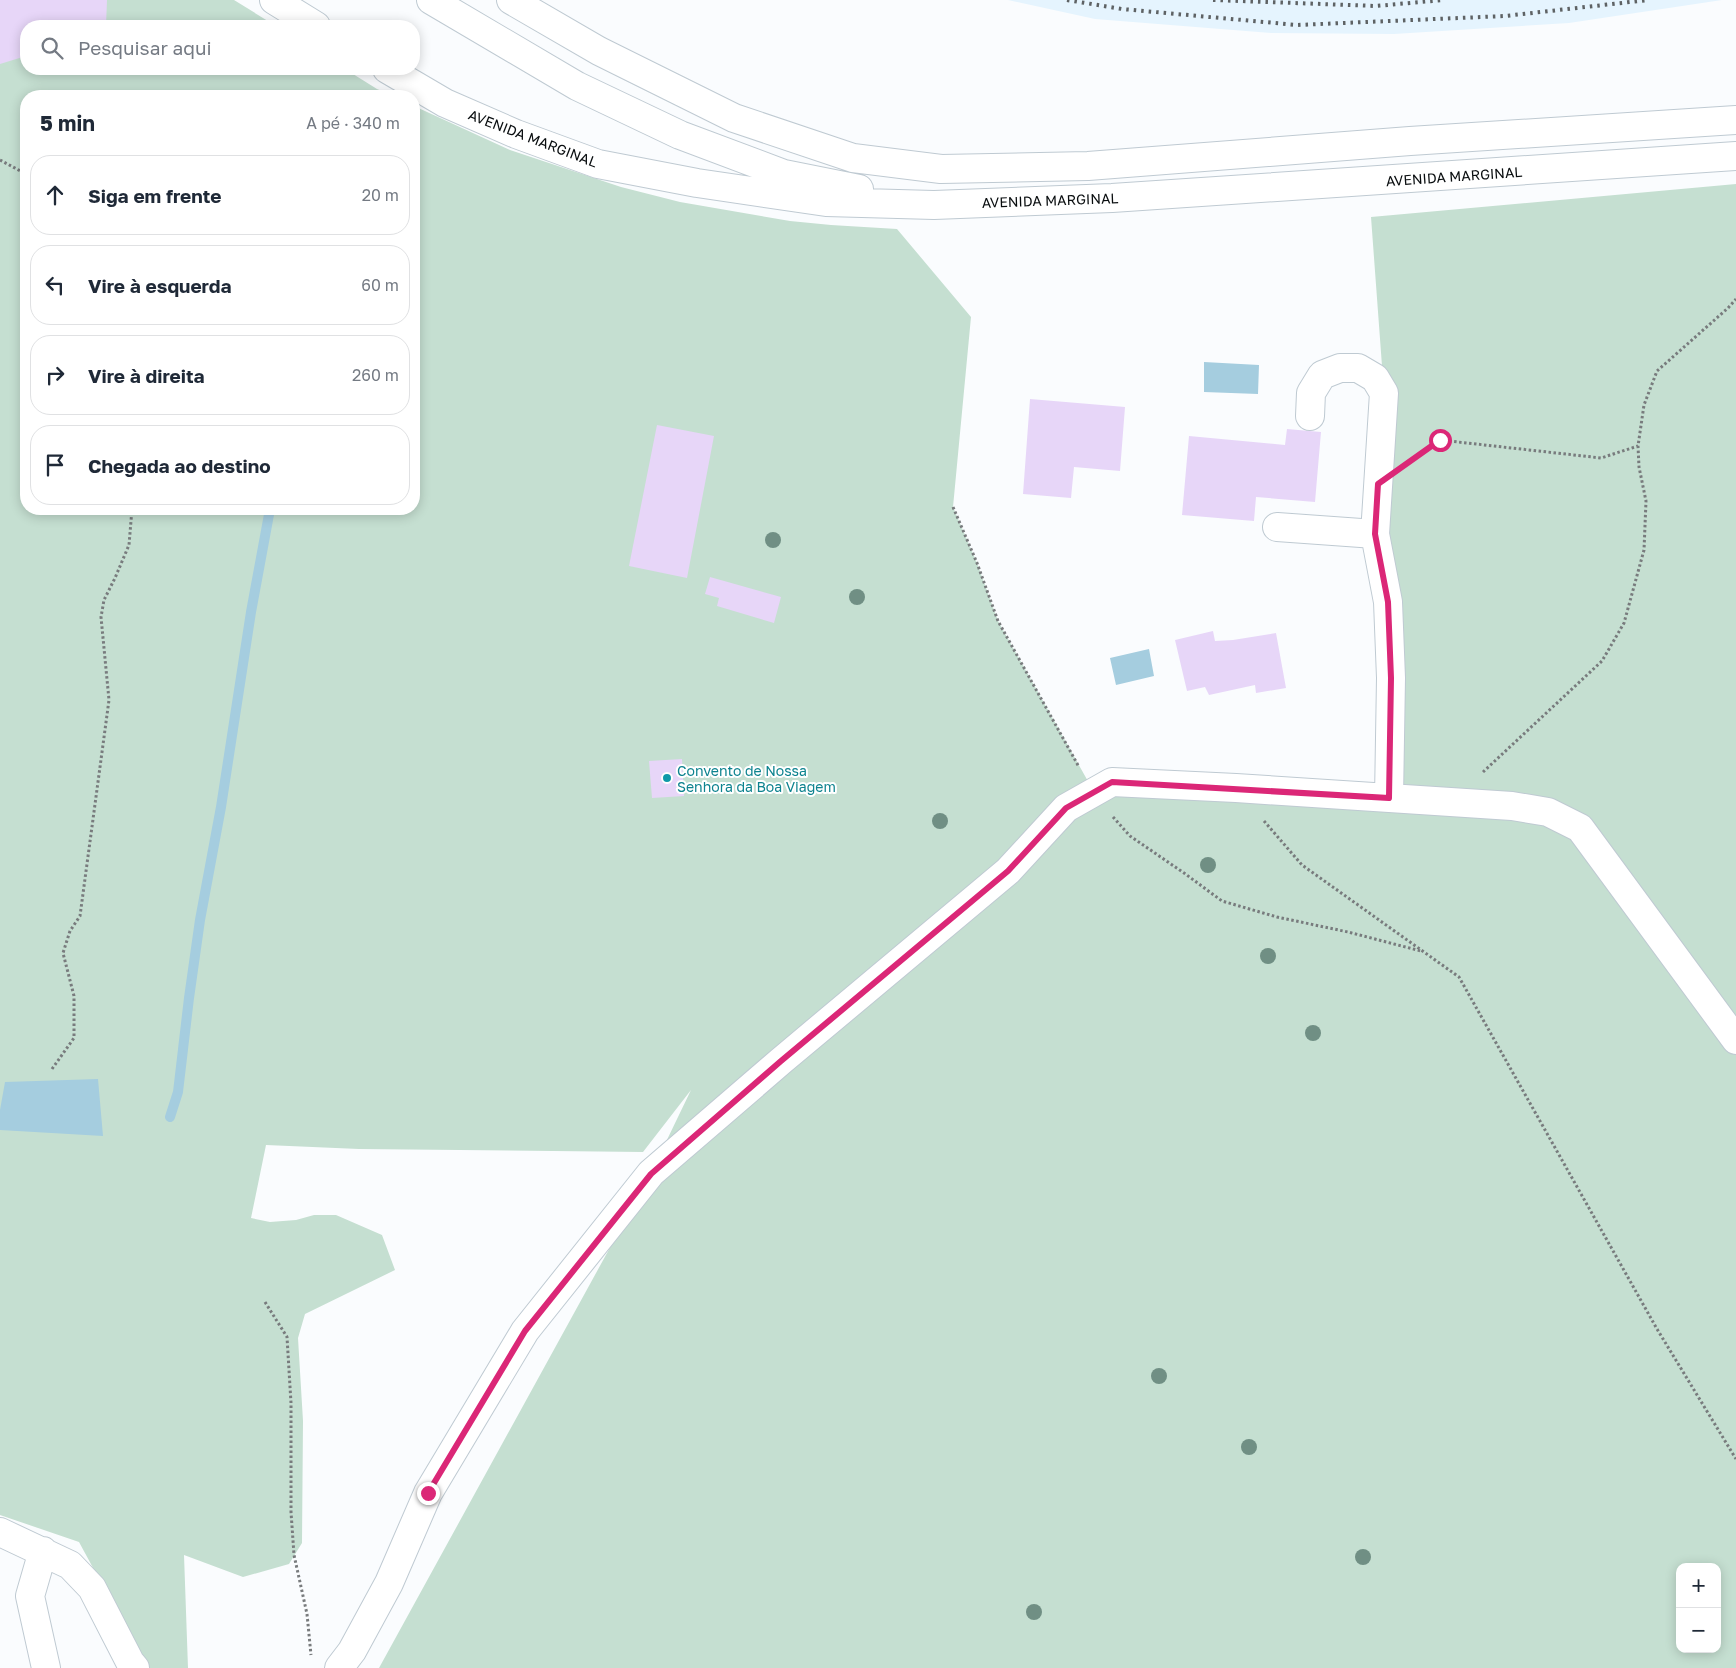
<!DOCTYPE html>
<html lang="pt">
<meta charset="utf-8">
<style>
body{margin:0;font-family:"Golos Text",sans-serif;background:#f6f6f7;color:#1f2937}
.controls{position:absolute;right:15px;bottom:15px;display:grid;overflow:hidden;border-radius:10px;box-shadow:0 2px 12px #0003}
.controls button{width:45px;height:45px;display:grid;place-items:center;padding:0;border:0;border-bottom:1px solid #e0e1e3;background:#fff;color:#1f2937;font:25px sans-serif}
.stop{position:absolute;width:15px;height:15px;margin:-11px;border:4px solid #db2777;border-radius:50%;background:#fff}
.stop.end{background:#db2777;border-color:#fff;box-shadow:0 1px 5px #0008}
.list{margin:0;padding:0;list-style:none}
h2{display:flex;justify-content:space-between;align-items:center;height:65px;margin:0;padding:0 20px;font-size:21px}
h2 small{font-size:16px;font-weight:400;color:#747a83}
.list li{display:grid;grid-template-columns:32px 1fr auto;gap:15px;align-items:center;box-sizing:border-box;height:80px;margin:0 10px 10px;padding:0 10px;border:1px solid #e0e1e3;border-radius:20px}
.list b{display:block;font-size:19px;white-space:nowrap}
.list em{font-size:16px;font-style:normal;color:#747a83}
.icon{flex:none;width:28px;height:28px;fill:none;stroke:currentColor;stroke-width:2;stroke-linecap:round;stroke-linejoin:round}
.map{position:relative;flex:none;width:1736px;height:1668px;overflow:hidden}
.search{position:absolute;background:#fff;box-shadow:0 2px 12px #0003;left:20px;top:20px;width:400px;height:55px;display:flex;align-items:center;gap:12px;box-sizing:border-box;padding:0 18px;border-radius:20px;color:#747a83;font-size:19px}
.panel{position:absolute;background:#fff;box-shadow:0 2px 12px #0003;left:20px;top:90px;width:400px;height:425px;border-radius:20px}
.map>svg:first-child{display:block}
.built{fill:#e5f4fe}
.green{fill:#c5dfd1;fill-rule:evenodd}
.water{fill:#a5cddf}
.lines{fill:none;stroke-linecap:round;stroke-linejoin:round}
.stream{stroke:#a5cddf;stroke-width:10}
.building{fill:#e7d6f8}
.street-casing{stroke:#bfcad2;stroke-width:30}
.primary-casing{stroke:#bfcad2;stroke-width:30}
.path{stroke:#787b7d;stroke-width:3;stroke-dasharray:2.5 2.5;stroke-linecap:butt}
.street{stroke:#fff;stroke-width:28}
.primary{stroke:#fff;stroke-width:28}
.rail{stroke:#5e6264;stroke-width:4;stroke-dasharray:2.5 5;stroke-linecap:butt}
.tree{fill:#708f84}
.route{stroke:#db2777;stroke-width:6}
.culture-dot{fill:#0f9aa8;stroke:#fff;stroke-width:2}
.labels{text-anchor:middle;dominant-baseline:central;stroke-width:4;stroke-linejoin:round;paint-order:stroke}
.street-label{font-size:14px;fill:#090d0f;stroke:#fff}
.culture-label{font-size:14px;fill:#0d838f;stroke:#fff;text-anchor:start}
</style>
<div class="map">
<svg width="1736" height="1668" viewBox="0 0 1736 1668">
<rect width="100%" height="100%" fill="#fafcfe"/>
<!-- built -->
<path class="built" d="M1008,0H1722L1569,23L1394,34L1271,33L1095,19Z"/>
<!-- green -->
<path class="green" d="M0,0H234L276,26H26V69H345L377,89L393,96H26V509H414V106L510,150L621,187L680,202L790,221L831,225L897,229L971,317L953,507L977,563L998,621L1094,792L1389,798L1384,393L1371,217L1736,184V1668H379L651,1173L691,1090L643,1152L359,1149L266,1145L251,1218L270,1222L296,1220L314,1215H336L382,1235L395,1270L305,1314L298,1338L303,1421L302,1543L289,1564L243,1577L184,1555L188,1668H149L137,1649L79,1542L0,1515ZM1680,1567H1717V1649H1680Z"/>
<!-- water -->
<path class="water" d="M1204,362L1259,365L1258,394L1204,392Z
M1149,649L1154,676L1116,685L1110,658Z
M98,1079L103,1136L0,1130V1110L5,1082Z"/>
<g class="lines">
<!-- stream -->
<path class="stream" d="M170,1117L178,1092L189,998L200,920L221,807L251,612L270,509"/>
</g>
<!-- building -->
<path class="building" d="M0,0H107L106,26H26V56L0,64Z
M1030,399L1125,407L1120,471L1074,467L1071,498L1023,494Z
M657,425L714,436L687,578L629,566Z
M1287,429L1321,432L1315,502L1256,497L1254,521L1182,515L1189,436L1285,445Z
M710,577L781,597L774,623L717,606L719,598L705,594Z
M1213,631L1215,641L1233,640L1276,633L1286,688L1256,693L1255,685L1209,695L1205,687L1187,691L1175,640Z
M682,759L684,796L652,798L649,761Z"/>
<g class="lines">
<defs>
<path id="street" d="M1310,416L1311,393L1322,375L1340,368H1358L1375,378L1384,393L1375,534L1388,602L1391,678L1389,798
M1277,527L1375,534
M0,1532L70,1565L92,1588L130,1662L135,1668
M43,1551L30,1596L46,1668
M339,1668L352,1651L389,1583L428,1493L525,1331L651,1173L781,1061L1008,871L1066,808L1112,782L1236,788L1512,806L1548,812L1580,828L1736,1040"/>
<path id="primary" d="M274,0L316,26
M431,0L577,86L680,135L784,174L859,189
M511,0L599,51L734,118L853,158L941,169L1088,166L1410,141L1736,120
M387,69L445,103L516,134L598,164L697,183L826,202L934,205L1112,198L1736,156"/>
</defs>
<!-- street casing -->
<use href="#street" class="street-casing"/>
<!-- primary casing -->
<use href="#primary" class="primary-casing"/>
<!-- path -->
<path class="path" d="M0,160L26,174
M1411,461L1440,440L1601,458L1638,446
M953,507L977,563L998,621L1079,767
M1483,772L1602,661L1624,623L1644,550L1646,501L1639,467L1638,446L1644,405L1657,371L1728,308L1736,299
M1113,817L1130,836L1184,873L1222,901L1277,917L1348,932L1421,951
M1264,821L1302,865L1459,977L1657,1329L1736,1459
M52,1069L74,1038V996L63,953L70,931L80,916L109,700L101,617L104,600L115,578L129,545L132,509
M265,1302L287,1337L291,1403V1512L294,1555L307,1614L311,1655"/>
<!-- street -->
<use href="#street" class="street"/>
<!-- primary -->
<use href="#primary" class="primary"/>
<!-- rail -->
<path class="rail" d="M1067,0L1122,9L1297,25L1505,16L1648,0
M1213,0L1376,6L1443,0"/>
</g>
<!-- trees -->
<g class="tree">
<circle cx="773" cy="540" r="8"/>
<circle cx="857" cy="597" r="8"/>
<circle cx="940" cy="821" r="8"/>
<circle cx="1208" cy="865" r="8"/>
<circle cx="1268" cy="956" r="8"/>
<circle cx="1313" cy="1033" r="8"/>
<circle cx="1159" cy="1376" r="8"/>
<circle cx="1249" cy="1447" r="8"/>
<circle cx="1363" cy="1557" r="8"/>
<circle cx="1034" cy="1612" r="8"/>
</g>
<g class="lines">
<!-- route -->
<path class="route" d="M428,1493L525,1331L651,1174L781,1061L1008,871L1066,808L1112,782L1389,798L1391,678L1388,602L1375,534L1378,484L1440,440"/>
</g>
<!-- markers -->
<circle class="culture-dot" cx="667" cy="778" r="5"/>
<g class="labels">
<!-- street labels -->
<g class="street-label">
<text transform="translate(533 138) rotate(21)">AVENIDA MARGINAL</text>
<text transform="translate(1454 176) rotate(-4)">AVENIDA MARGINAL</text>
<text transform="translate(1050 200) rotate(-2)">AVENIDA MARGINAL</text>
</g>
<!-- culture labels -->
<g class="culture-label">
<text x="677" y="770">Convento de Nossa<tspan x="677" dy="16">Senhora da Boa Viagem</tspan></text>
</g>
</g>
</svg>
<div class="controls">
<button>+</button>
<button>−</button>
</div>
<div class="stop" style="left:1440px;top:440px"></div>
<div class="stop end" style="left:428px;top:1493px"></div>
<div class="search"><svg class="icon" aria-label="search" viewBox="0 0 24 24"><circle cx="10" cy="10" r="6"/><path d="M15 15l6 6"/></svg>Pesquisar aqui</div>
<section class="panel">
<h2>5 min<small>A pé · 340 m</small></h2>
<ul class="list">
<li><svg class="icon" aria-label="ahead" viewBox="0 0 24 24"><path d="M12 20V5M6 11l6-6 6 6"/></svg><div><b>Siga em frente</b></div><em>20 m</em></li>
<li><svg class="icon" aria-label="left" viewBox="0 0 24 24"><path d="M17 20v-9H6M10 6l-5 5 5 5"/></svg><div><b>Vire à esquerda</b></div><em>60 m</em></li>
<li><svg class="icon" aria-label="right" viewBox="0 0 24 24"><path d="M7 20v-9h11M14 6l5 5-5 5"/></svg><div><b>Vire à direita</b></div><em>260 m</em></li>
<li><svg class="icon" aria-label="arrive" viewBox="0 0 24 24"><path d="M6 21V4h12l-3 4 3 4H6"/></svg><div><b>Chegada ao destino</b></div></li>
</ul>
</section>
</div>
